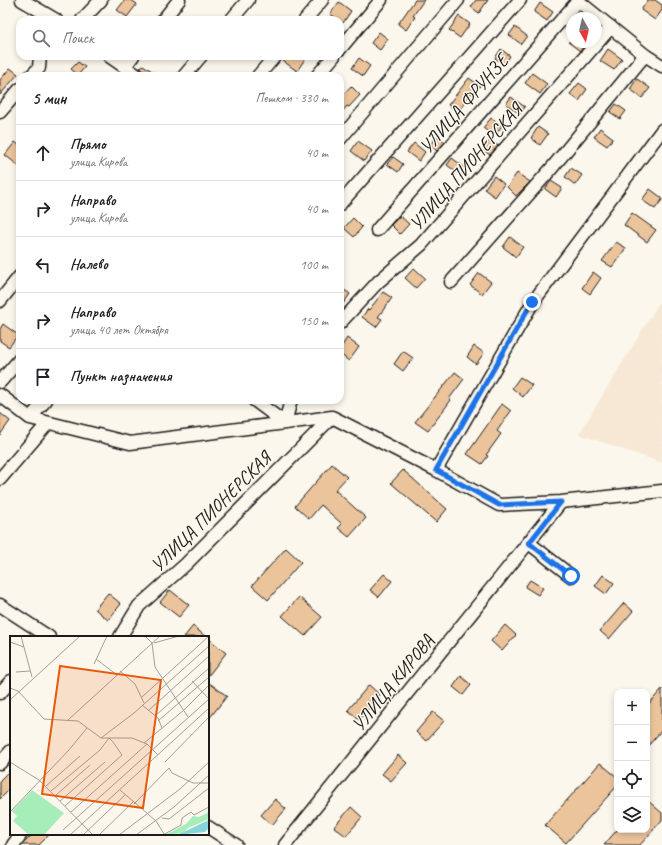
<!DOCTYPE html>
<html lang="ru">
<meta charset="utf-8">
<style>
body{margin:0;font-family:Caveat,sans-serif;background:#f6f6f6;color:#202124}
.controls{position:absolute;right:12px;bottom:12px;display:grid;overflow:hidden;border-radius:8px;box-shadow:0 2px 6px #0003}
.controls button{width:36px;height:36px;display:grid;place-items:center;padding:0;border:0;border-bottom:1px solid #e0e0e0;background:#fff;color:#202124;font:20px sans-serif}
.compass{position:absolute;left:566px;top:12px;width:36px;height:36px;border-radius:50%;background:#fff;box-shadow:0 2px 6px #0003;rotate:172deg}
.stop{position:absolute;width:12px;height:12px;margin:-9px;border:3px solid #1a73e8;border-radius:50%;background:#fff}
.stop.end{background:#1a73e8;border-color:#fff;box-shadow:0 1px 4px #0008}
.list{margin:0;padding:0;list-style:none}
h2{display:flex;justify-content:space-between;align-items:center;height:52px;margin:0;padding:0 16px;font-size:17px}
h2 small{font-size:13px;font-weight:400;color:#757577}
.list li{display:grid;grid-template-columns:26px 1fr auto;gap:12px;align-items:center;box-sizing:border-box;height:56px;padding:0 16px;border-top:1px solid #e0e0e0}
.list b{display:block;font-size:15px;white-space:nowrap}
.list p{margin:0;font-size:13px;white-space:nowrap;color:#757577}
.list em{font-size:13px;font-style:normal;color:#757577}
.icon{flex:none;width:22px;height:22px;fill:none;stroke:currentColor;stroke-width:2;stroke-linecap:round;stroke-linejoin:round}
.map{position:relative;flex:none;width:662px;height:845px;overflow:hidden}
.search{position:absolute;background:#fff;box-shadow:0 2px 6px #0003;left:16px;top:16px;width:328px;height:44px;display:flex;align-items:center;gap:10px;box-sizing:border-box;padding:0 14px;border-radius:12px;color:#757577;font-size:15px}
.panel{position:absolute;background:#fff;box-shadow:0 2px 6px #0003;left:16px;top:72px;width:328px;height:332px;border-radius:12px}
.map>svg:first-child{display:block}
.built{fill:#f6e8d4}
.building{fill:#ecc49c;stroke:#1c1c1c}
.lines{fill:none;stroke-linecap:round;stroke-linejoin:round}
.minor-casing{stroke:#1c1c1c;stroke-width:15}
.minor{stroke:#fbf7ec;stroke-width:12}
.route{stroke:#1a73e8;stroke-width:5}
.labels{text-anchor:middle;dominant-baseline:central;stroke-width:3;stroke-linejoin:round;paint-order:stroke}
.street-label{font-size:19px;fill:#1c1c1c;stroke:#fbf7ec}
.inset-road{fill:none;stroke:#a29f99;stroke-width:1}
.view{fill:#e8590c;fill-opacity:0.15;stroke:#e8590c;stroke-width:2}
.inset-edge{fill:none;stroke:#1c1c1c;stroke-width:2}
</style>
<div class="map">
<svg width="662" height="845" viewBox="0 0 662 845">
<rect width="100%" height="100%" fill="#fbf7ec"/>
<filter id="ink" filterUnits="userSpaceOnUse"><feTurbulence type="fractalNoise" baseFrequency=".025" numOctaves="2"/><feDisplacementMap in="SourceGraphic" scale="8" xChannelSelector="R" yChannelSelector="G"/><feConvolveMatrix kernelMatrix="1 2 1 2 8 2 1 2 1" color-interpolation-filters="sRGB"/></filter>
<g filter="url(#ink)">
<!-- built -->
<path class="built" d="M662,298V463L579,434Z"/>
<!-- building -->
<path class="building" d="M125,0H131L137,4L127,17L117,10Z
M415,0H424L413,16L415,17L406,30L398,24Z
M476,0H488L479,13L471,7Z
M648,0H655L662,5V10L655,20L641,10Z
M339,2L351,11L343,23L340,20L330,14Z
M540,3L553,12L547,21L534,12Z
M459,16L470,24L460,38L449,30Z
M515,27L527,36L521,44L509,35Z
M379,32L388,39L380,50L371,43Z
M568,42H587L580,51Z
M501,49L510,56L504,65L495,58Z
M608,49L622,59L614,70L600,61Z
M287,56H307L297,71L283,61Z
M359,58L370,66L363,76L352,68Z
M78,62L85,67L78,75L71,69Z
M143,65L159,76H145V72L140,68Z
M10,68L18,74L0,95V80Z
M532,73L547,84L540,94L525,83Z
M469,78L480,86L474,94L471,93L458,112L448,105Z
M637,79L650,88L642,98L630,89Z
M579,83L587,89L579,101L570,94Z
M351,86L360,95L349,107L347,106L340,114V98Z
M511,97L525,107L520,114L506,104Z
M616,104L626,111L620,119L610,112Z
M491,118L502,126L494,136L483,128Z
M538,127L548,134L540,145L531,138Z
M600,128L613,138L607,146L594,137Z
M437,136L445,142L437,151L430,145Z
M490,140L498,146L490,155L483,150Z
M358,141L372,151L364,161L351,151Z
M15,142L20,146V167L5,155Z
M414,143L425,152L419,161L407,152Z
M393,157L403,164L398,172L387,164Z
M452,158L464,167L459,174L447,165Z
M571,168L582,175L575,185L565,177Z
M517,173L530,182L516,196L507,187Z
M494,176L504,184L495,197L484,189Z
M551,181L562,188L556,197L545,189Z
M650,189L662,198V200L655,209L642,200Z
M632,213L656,230L647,242L624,225Z
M400,216L409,224L400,234L391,225Z
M353,218L362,227L354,237L344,228Z
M510,237L523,247L516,257L503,247Z
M616,242L626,248L612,267L602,261Z
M414,268L425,278L416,288L405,278Z
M593,272L601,278L590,294L582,288Z
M479,273L491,282L482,294L470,285Z
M340,287L350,294L340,308Z
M383,292L392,298L378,317L382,319L376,327L362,317L368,309L369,310Z
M3,324L18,335L9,347L0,341V329Z
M347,338L359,347L349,361L340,354V349Z
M474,346L484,353L476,364L467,357Z
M403,351L413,358L403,371L394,364Z
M455,372L464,379L449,399L451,400L428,431L415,422Z
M520,377L532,385L523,397L512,388Z
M502,404L511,411L497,431L501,434L486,455L488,456L482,464L467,454Z
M0,413L10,421L0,435Z
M332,464L347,477L335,490L366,518L349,537L338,528L342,524L321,505L309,519L295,506Z
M403,470L447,509L436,522L391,483Z
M286,548L301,562L268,600L252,586Z
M384,574L392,581L379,597L370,590Z
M603,575L614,583L606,594L595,586Z
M530,580L543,588L538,595L525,587Z
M170,590L189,605L179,617L160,602Z
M108,593L121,604L108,620L95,609Z
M299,597L322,617L305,636L282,616Z
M624,603L633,611L609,639L600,631Z
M505,625L516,635L502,651L491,641Z
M193,626L206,637H184Z
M208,638L226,653L208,676Z
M461,676L471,685L463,695L453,687Z
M208,682L227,696L208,720Z
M369,685L380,695L359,720L348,710Z
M662,689V730L647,747V706Z
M433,712L444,721L426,741L416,732Z
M398,755L407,763L391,781L382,774Z
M600,763L617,777V786L566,843L545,825Z
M11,769V788L0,799V780Z
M275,799L286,809L272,825L261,815Z
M647,800L662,813V820L640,845H604L617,830H647Z
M351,807L362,817L346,836L334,827Z
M33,834H50L39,845H22Z"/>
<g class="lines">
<defs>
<path id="minor" d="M22,0L56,20
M577,0L645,55L662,66
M82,20L101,0
M163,20L179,0
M231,20L248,0
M305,20L322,0
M340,49L381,0
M109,56L138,76
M125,66L133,56
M31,76L39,68L40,56
M184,76L201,56
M258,76L275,56
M317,76L334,56
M0,112L20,89
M340,139L458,0
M340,204L520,0
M377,230L578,1
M451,282L551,169L645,55
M0,301L20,276
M340,323L378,282L421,245L611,27
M0,382L20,359
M0,395L30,418L130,443L332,417L436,470L499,505L561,502L662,491
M254,400L285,423L291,400
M30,418L46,400
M436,470L533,302L662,130
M0,479L48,423
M529,543L571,576
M0,605L49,637
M120,637L139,606L186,564L332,417
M0,693L11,681
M0,763L11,751
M208,827L236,845
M13,845L21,834
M285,845L561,502"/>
</defs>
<!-- minor casing -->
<use href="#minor" class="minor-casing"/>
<!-- minor -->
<use href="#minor" class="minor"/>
</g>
</g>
<g class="lines" filter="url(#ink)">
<!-- route -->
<path class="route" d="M532,302L436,470L499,505L561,502L529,543L571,576"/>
</g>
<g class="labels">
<!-- street labels -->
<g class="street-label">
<text transform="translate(464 104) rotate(-49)">УЛИЦА ФРУНЗЕ</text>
<text transform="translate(466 167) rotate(-49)">УЛИЦА ПИОНЕРСКАЯ</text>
<text transform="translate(211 512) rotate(-45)">УЛИЦА ПИОНЕРСКАЯ</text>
<text transform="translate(393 683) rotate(-51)">УЛИЦА КИРОВА</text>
</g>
</g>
<!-- overview -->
<g transform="translate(10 636)">
<rect width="199" height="199" fill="#fbf7ec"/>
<path d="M22,154L54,177L34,199H19L3,185L7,180L2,175ZM197,173L199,183L178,192L173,197L155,199L176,188L183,180L189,181L197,177Z" fill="#a7edba"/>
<path d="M199,184V192L195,196L167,199Z" fill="#85d6db"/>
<path class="inset-road" d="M11,0L22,41M135,0L142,7L145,31L178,81M0,6L14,11M144,7L169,0M86,23L107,39M84,28L97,0M110,35L125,48L134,67M6,36L20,35M182,45L199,63M0,52L8,55L34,83L68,85L91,102H122L137,108L148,119M132,61L199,0M0,64L70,0M132,69L148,82L152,92M139,74L199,20M145,80L199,32M58,84L150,0M148,85L199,41M91,102L124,77L199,10M134,107L174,74L199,49M0,126L29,144L83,199M155,126L199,81M162,137L183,147H199M36,150L70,120M110,154L146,185L154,198M41,155L90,114L99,102L103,106L112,119L55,170M45,160L80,129M50,165L95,126M124,168L159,132L162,137M0,176L58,115L77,92M61,176L137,108M152,182L159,183L199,152M53,194L199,63M60,199L199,72M73,199L115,159M89,199L123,166M109,199L170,153L199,126M126,199L164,171L199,139M153,199L171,189L172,182L181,176L184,179L199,171"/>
<path class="view" d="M50,30L151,44L133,172L32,158Z"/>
<rect width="199" height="199" class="inset-edge"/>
</g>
</svg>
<div class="controls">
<button>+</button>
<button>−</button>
<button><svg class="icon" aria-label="locate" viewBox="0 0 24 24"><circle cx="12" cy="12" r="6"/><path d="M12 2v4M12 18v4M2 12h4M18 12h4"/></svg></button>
<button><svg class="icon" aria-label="layers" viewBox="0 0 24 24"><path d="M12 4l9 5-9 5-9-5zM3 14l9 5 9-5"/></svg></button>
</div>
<svg class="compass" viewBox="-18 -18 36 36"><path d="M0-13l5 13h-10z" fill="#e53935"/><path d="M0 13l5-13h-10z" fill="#757577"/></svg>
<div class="stop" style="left:571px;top:576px"></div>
<div class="stop end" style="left:532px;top:302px"></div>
<div class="search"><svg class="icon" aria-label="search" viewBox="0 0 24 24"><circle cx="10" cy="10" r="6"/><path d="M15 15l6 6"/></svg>Поиск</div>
<section class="panel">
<h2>5 мин<small>Пешком · 330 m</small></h2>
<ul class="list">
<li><svg class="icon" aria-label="ahead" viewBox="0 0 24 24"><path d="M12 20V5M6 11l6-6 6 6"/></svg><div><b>Прямо</b><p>улица Кирова</p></div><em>40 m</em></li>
<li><svg class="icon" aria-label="right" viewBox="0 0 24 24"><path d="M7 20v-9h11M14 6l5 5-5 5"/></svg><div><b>Направо</b><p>улица Кирова</p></div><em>40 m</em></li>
<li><svg class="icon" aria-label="left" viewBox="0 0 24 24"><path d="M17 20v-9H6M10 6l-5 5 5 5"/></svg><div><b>Налево</b></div><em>100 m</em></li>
<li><svg class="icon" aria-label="right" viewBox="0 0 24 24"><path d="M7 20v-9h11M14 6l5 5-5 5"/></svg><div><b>Направо</b><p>улица 40 лет Октября</p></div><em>150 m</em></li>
<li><svg class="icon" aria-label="arrive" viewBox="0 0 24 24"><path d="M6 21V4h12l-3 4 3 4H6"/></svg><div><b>Пункт назначения</b></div></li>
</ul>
</section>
</div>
